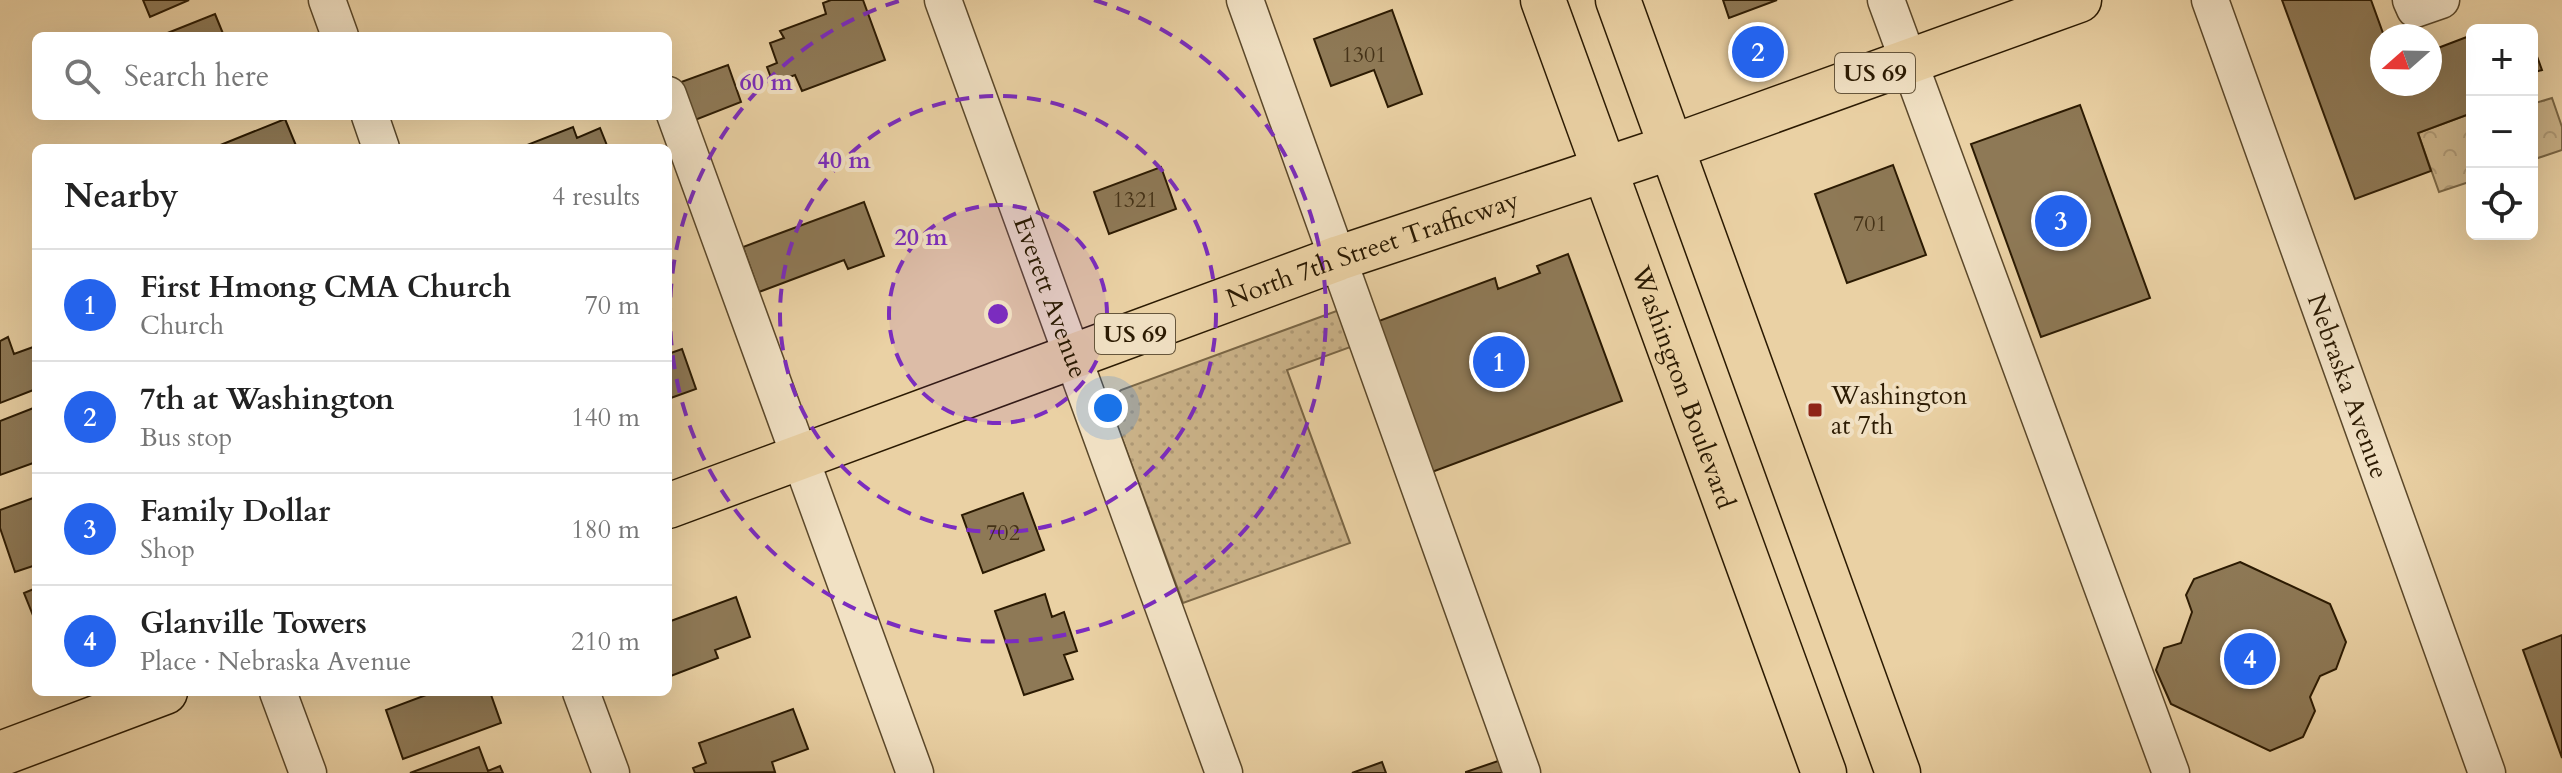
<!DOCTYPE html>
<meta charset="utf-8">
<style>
body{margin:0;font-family:Cardo,serif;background:#f2f2f2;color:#222}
.controls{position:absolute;right:24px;top:24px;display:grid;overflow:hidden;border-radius:12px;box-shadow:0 8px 32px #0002}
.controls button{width:72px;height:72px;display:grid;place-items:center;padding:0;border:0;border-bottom:2px solid #e0e0e0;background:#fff;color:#222;font:40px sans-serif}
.compass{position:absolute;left:2370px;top:24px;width:72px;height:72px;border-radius:50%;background:#fff;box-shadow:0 8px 32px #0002;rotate:250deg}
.you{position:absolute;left:1108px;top:408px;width:28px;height:28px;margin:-20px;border:6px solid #fff;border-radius:50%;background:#1a73e8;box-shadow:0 0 0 12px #1a73e833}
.badge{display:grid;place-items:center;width:52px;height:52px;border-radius:50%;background:#2563eb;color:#fff;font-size:26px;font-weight:700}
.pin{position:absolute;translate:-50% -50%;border:4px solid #fff;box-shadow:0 2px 8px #0006}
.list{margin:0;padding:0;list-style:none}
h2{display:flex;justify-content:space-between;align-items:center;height:104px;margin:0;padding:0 32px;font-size:34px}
h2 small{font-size:26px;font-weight:400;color:#767676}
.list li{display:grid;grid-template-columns:52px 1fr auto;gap:24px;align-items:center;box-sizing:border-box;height:112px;padding:0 32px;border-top:2px solid #e0e0e0}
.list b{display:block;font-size:30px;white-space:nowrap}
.list p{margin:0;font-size:26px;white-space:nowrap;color:#767676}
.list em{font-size:26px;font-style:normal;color:#767676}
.icon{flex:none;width:44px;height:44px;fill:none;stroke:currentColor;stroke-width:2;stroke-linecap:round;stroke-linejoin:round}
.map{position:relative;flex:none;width:2562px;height:773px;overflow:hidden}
.search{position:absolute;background:#fff;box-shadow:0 8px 32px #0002;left:32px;top:32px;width:640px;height:88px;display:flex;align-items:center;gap:20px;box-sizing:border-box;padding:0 28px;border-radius:12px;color:#767676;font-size:30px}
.panel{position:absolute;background:#fff;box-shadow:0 8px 32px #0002;left:32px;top:144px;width:640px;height:552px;border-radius:12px}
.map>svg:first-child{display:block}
.grass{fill:url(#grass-dots);stroke:#7a6645;stroke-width:2}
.park{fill:url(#park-crowns);stroke:#7a6645;stroke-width:2}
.building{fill:#8e7956;stroke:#2b1a02;stroke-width:2}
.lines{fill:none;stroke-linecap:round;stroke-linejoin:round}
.minor-casing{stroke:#5b482a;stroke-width:39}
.major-casing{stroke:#2b1a02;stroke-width:47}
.minor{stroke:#f1e1c4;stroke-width:36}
.major{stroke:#ead1a4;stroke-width:44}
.ring{fill:none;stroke:#7b2cbf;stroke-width:4;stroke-dasharray:14 10}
.poi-dot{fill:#8f2418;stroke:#f1e1c4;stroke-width:3}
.labels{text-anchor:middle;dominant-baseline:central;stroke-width:8;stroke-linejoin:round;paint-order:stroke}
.number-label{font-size:22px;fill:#443217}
.shield{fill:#f1e1c4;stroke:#66563c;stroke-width:2}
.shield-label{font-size:24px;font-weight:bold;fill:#2b1a02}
.street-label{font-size:26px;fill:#2b1a02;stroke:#f1e1c4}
.poi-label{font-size:26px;fill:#2b1a02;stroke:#f1e1c4;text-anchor:start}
.centre{fill:#7b2cbf;stroke:#f1e1c4;stroke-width:4}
.ring-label{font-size:24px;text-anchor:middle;font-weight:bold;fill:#7b2cbf;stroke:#f1e1c4;stroke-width:8;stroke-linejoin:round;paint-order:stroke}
</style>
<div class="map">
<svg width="2562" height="773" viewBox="0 0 2562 773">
<defs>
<pattern id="grass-dots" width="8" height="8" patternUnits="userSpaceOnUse" patternTransform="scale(2)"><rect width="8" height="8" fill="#cab288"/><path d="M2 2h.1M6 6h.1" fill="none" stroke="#ae9874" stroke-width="1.8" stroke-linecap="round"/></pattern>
<pattern id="park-crowns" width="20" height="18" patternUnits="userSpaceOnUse" patternTransform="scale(2)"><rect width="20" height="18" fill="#cab288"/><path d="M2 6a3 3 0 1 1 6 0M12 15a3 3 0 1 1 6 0" fill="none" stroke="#ae9874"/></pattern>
</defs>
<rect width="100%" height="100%" fill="#ead1a4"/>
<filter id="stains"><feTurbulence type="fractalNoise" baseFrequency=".0025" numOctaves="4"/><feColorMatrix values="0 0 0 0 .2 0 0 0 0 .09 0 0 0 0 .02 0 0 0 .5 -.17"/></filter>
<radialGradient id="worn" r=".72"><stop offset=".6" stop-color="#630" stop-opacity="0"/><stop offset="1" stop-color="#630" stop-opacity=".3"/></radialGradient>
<!-- grass -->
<path class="grass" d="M1342,309L1356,345L1287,370L1350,543L1183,603L1113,414L1114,397L1121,390Z"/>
<!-- park -->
<path class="park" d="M2552,98L2562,127V150L2532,160V104Z
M2472,113V181L2439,192L2418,133Z"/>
<!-- building -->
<path class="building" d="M143,0H189L150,17Z
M831,0H863L885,60L802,91L795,75L773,83L767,67L777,63L770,43L784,38L780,31L826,14L823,3Z
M1723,0H1777L1729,18Z
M2282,0H2371L2384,36L2382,84H2430V51L2472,35V113L2418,133L2431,171L2355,199Z
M1392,10L1422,94L1388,107L1374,70L1331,86L1314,39Z
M215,14L224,36H160Z
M2532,43L2542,70L2532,73Z
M728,65L741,102L695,120L681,82Z
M2080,105L2150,298L2041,337L1971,144Z
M285,119L297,148H213Z
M573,127L577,138L600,128L608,148H528L527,145Z
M1893,165L1926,255L1847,283L1815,194Z
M1161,167L1176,209L1109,234L1094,192Z
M864,202L884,256L848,269L844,260L759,292L743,247Z
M1568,254L1622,401L1432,472L1376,322L1495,278L1498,289L1540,273L1537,266Z
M8,337L14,354L36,346V389L0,403V341Z
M682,349L696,389L668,399V354Z
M36,407V462L0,475V421Z
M1023,493L1044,550L983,573L962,515Z
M36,497V565L15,572L0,528V510Z
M2240,562L2330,604L2346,642L2336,669L2320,676L2310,697L2315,711L2303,737L2270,751L2171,704L2156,670L2164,648L2181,643L2192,612L2186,595L2194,579Z
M36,588V623L24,593Z
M1045,594L1052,617L1064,612L1077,651L1064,655L1073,679L1024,695L995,611Z
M736,597L750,637L715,650L718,658L668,677V622Z
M2562,635V758L2523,650Z
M434,692H490L501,723L403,759L386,710Z
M793,709L808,749L772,762L775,772L695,773L693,768L706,763L699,743Z
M479,747L488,771L500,766L503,773H410Z
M1501,760L1505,773H1466V772Z
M1382,762L1386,773H1352Z"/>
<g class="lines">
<defs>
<g id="minor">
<path d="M327,0L340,36"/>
<path id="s1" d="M943,0L1224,773"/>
<path d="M1245,0L1522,773"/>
<path d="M1886,0L2171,773"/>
<path id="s2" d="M2210,0L2487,773"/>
<path d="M2411,0L2415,9L2441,0"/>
<path d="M668,95L915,773"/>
<path d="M370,116L381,148"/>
<path d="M278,692L308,773"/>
<path d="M581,692L611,773"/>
</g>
<g id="major">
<path id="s3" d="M1543,0L1824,773"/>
<path d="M1618,0L1898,773"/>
<path id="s4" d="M668,506L1339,258L1672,147L2079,0"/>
<path d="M0,754L165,692"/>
</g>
</defs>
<!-- minor casing -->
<use href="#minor" class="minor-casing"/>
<!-- major casing -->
<use href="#major" class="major-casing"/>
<!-- minor -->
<use href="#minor" class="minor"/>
<!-- major -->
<use href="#major" class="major"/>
</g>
<!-- distance rings -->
<circle cx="998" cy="314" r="109" fill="#7b2cbf" fill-opacity=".12"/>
<g class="ring">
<circle cx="998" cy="314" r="109"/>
<circle cx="998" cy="314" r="218"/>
<path d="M1094 0A328 328 0 1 1 902 0"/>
</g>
<!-- markers -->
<rect class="poi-dot" x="1807" y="402" width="16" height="16" rx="4"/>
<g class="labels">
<!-- number labels -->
<g class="number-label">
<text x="1364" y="55">1301</text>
<text x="1135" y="200">1321</text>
<text x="1870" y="224">701</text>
<text x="1003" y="533">702</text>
</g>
<!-- shield labels -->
<g class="shield">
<rect x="1835" y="53" width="80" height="40" rx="6"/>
<rect x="1095" y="314" width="80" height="40" rx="6"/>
</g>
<g class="shield-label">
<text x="1875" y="73">US 69</text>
<text x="1135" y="334">US 69</text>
</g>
<!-- street labels -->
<g class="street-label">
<text stroke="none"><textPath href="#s4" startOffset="750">North 7th Street Trafficway</textPath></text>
<text stroke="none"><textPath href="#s1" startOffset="316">Everett Avenue</textPath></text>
<text stroke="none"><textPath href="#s3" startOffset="412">Washington Boulevard</textPath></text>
<text stroke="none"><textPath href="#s2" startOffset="410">Nebraska Avenue</textPath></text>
</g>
<!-- poi labels -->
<g class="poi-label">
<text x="1831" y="395">Washington<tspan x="1831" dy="30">at 7th</tspan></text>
</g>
</g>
<circle cx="998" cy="314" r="12" class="centre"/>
<g class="ring-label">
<text x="766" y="90">60 m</text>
<text x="844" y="168">40 m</text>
<text x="921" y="245">20 m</text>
</g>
<rect width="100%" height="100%" filter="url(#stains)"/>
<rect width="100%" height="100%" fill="url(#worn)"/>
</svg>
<div class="controls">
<button>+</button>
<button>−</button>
<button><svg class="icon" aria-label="locate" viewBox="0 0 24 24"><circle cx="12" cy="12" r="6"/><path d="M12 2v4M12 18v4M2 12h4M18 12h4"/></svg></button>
</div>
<svg class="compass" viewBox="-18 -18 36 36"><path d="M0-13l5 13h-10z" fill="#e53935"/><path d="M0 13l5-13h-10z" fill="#767676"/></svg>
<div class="you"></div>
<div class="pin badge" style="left:1499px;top:362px">1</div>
<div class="pin badge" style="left:1758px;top:52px">2</div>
<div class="pin badge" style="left:2061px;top:221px">3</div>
<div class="pin badge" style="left:2250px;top:659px">4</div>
<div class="search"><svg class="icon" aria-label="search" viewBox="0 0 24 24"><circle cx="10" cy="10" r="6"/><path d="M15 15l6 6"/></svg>Search here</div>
<section class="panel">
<h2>Nearby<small>4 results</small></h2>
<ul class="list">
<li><span class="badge">1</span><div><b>First Hmong CMA Church</b><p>Church</p></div><em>70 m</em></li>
<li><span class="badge">2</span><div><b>7th at Washington</b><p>Bus stop</p></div><em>140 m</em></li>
<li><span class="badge">3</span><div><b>Family Dollar</b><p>Shop</p></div><em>180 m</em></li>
<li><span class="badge">4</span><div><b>Glanville Towers</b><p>Place · Nebraska Avenue</p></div><em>210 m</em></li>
</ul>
</section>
</div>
